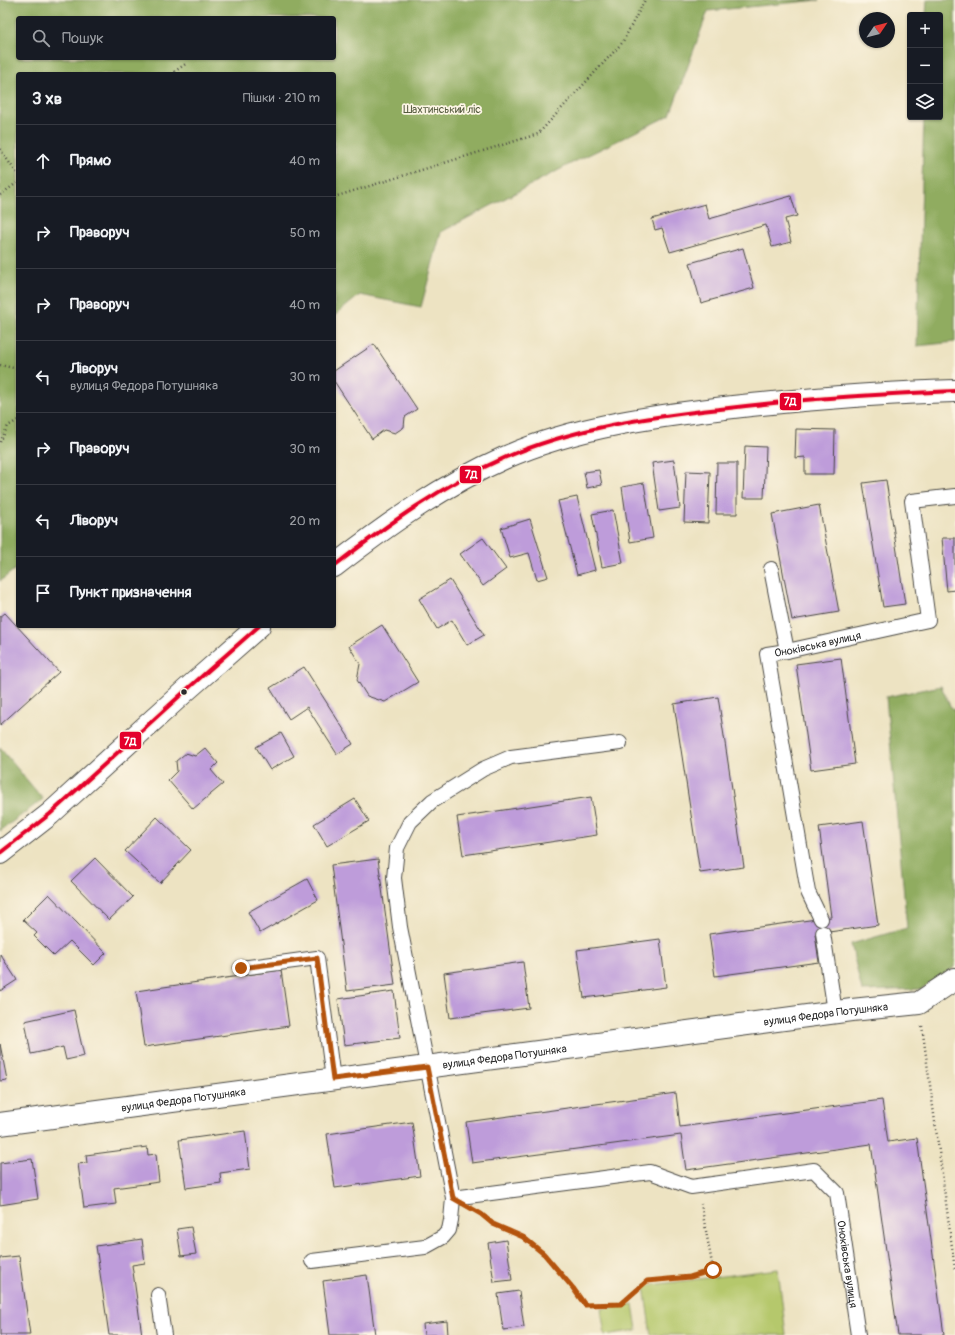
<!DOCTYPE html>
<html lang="uk">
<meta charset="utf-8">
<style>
body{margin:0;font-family:Pangolin,sans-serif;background:#20242c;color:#f1f3f6}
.controls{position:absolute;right:12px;top:12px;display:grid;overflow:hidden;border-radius:4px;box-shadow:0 1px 3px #0004}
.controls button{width:36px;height:36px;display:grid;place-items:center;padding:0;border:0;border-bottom:1px solid #363941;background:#171b24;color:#f1f3f6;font:20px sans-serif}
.compass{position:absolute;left:859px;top:12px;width:36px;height:36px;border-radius:50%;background:#171b24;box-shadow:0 1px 3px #0004;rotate:55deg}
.stop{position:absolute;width:12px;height:12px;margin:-9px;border:3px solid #b45309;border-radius:50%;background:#fff}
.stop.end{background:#b45309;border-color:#fff;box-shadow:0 1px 4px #0008}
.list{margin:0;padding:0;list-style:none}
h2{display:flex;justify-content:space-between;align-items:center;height:52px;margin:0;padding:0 16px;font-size:17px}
h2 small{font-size:13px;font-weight:400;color:#9ea1a6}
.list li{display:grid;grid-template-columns:26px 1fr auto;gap:12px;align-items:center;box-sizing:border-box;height:72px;padding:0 16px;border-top:1px solid #363941}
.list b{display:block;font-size:15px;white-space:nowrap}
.list p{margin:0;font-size:13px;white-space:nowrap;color:#9ea1a6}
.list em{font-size:13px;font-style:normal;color:#9ea1a6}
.icon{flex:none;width:22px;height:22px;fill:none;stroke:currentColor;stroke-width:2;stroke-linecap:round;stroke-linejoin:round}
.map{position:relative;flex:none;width:955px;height:1335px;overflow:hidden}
.search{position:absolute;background:#171b24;box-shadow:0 1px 3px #0004;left:16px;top:16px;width:320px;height:44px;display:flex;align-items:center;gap:10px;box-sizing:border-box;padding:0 14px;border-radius:4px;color:#9ea1a6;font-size:15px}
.panel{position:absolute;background:#171b24;box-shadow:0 1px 3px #0004;left:16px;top:72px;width:320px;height:556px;border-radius:4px}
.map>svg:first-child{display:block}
.green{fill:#b5c86c;stroke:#707a4c}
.forest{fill:#90ac60;stroke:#5e6c46;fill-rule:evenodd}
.building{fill:#be9cda}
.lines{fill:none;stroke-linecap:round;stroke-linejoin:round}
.service-casing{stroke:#484742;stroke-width:16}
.minor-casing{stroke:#484742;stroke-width:24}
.tertiary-casing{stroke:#484742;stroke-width:24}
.path{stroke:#484742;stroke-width:2.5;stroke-dasharray:1 3;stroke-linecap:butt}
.service{stroke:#fff;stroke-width:14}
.minor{stroke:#fff;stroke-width:22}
.tertiary{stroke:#fff;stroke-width:22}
.bus-1-casing{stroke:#fcf5e5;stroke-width:7}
.bus-1{stroke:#e4002b;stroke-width:4}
.route{stroke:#b45309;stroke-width:5}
.bus-dot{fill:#2b2b2b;stroke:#fcf5e5;stroke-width:1.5}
.labels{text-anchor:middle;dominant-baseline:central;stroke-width:3.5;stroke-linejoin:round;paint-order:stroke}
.park-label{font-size:11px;fill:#545a3e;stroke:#fcf5e5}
.street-label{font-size:11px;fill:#2b2b2b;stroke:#fcf5e5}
.line-badge{stroke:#fcf5e5;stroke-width:1.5}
.badge-label{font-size:11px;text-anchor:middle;font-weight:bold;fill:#fff}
</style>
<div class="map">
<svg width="955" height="1335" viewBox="0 0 955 1335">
<rect width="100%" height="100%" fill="#fcf5e5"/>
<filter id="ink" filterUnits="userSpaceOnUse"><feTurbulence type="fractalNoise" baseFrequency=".025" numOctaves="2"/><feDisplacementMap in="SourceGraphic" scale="8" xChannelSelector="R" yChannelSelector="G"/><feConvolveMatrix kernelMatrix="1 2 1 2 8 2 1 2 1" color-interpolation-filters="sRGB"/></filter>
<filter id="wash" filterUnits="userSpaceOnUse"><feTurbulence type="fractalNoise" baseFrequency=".012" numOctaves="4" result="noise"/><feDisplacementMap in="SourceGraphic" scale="16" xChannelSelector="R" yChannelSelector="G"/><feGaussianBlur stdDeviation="0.9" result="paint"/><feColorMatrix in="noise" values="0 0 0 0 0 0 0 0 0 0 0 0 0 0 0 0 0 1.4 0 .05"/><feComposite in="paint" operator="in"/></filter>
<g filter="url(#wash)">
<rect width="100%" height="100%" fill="#ede3c2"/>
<!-- green -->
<path class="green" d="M778,1269L786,1335H651L644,1286Z
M633,1304L637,1330L605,1335L601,1309Z"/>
<!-- forest -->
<path class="forest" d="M0,0H819L708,11L670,115L574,162L441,232L421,307L360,295L334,316V74H18V567L0,581ZM18,18H334V58H18Z
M927,0H955V342L917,346L924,117H940V15H926Z
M941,686L950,706L955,710V967L921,989L862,991L851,944L907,928L886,697Z
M0,748L43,799L0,831Z"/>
<g id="blocks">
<!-- building -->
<path class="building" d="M791,196L797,216L785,219L791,242L772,247L766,225L670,252L662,228L655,230L652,219L705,204L709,219Z
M743,248L754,288L701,303L690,263Z
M374,344L417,409L405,417L404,427L395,433L384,430L372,439L334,381V371Z
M796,429L835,430L834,474H805V457L795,458Z
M745,446L766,447L764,498H743Z
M674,460L680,508L659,511L652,463Z
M717,463H737V514H716Z
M599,470L602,485L587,488L584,472Z
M686,471L710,472L708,523L684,522Z
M886,480L905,604L883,607L863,483Z
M644,483L653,538L630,542L622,487Z
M577,497L595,570L577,575L558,501Z
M819,505L839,612L792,620L772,514Z
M613,510L623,563L602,567L592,514Z
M530,519L548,577L537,580L529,553L510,558L501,528Z
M483,538L506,569L483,586L460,554Z
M942,538H955V590L947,591Z
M450,580L484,635L467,645L452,620L437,629L419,599Z
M5,613L59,672L0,725V617Z
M382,625L418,682L385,702L367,696L357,680L360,664L349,646Z
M841,658L855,764L811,770L796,664Z
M304,667L353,744L337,754L307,707L289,719L270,688Z
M718,697L744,867L700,873L674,704Z
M281,733L294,756L270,770L256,747Z
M205,748L218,763L211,770L223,784L193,809L168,780L177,771L176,761L186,753L195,756Z
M591,797L597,835L463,855L457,817Z
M355,799L369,821L327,846L314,824Z
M157,817L191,850L160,883L125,851Z
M863,821L878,925L815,934L819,962L715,976L709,934L831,917L819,827Z
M95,858L133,897L109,920L71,881Z
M378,859L395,985L347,991L331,865Z
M307,879L318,900L260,933L248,912Z
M49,894L106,953L94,965L70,941L54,956L34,936L37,933L23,920Z
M660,939L666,987L584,998L577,950Z
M0,954L17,980L0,991Z
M523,962L529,1008L450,1018L444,973Z
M281,970L289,1026L144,1047L136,991Z
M394,991L400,1038L344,1045L338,999Z
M74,1010L84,1056L66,1060L63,1047L31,1054L25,1021Z
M0,1044L7,1080L0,1081Z
M676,1093L680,1127L882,1100L888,1142L917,1138L944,1335H898L871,1144L686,1170L681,1135L472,1163L466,1122Z
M412,1122L420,1176L335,1188L327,1134Z
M245,1131L250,1169L220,1173L221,1183L186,1188L179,1140Z
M147,1147L148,1155L156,1154L159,1182L114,1188L116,1204L84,1208L78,1164L87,1163L86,1155Z
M32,1159L38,1199L0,1205V1163Z
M191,1227L196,1254L181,1256L177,1229Z
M142,1239L145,1263L132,1265L142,1335H109L96,1246Z
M506,1240L512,1280L494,1282L488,1243Z
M19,1256L30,1335H0V1258Z
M367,1275L375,1335H330L323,1281Z
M519,1291L524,1327L503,1330L498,1294Z
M447,1321L448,1335H424L423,1324Z"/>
</g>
</g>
<g filter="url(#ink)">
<use href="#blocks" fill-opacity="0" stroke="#484742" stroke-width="1"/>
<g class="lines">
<defs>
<g id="service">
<path d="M771,569L787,651"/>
<path id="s1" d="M821,919L808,892L767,654L787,651L928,620L912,501L955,496"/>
<path d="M823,933L835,1012"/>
<path d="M241,968L317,958L333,1079"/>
<path id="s2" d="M453,1198L650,1172L691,1187L814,1170L837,1193L858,1335"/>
<path d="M312,1261L425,1247L443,1237L449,1230L451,1220L453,1198L400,927L394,878L397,848L410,822L432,801L483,769L511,757L620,743"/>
<path d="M158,1295L164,1335"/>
</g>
<g id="minor">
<path id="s3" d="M0,1124L852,1010L919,1003L955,979"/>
</g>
<path id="tertiary" d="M334,566C387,525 443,485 504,458C576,426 656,416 733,407C807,399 881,393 955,391
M0,853L50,814L184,692L259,626"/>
</defs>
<!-- service casing -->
<use href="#service" class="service-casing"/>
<!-- minor casing -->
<use href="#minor" class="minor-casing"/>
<!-- tertiary casing -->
<use href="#tertiary" class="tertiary-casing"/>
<!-- path -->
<path class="path" d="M171,74L187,63
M0,149L18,175
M0,195L18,182
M334,197L538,134L622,43L645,0
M0,365L18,369
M0,442L8,426L18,420
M922,1026L955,1269
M482,1214L493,1224L523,1237L544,1254L573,1288L585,1305L621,1304L647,1281L690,1277L713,1269L701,1204"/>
<!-- service -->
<use href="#service" class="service"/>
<!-- minor -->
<use href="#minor" class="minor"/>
<!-- tertiary -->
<use href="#tertiary" class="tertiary"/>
<defs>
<path id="bus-1" d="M334,566C387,525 442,485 504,458C573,428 647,417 720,409C798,399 877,394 955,391
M0,853L50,814L184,692L259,626"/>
</defs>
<!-- bus-1 casing -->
<use href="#bus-1" class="bus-1-casing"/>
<!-- bus-1 -->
<use href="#bus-1" class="bus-1"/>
</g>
</g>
<g class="lines" filter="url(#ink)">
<!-- route -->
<path class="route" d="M241,968L317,958L333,1079L427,1067L453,1198L481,1214L493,1224L523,1237L544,1254L573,1288L585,1305L621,1304L647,1281L690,1277L713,1270"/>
</g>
<!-- markers -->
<circle class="bus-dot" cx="184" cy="692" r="3.5"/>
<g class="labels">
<!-- park labels -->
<g class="park-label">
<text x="442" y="109">Шахтинський ліс</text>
</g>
<!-- street labels -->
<g class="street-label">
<text stroke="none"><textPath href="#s1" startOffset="323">Оноківська вулиця</textPath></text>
<text stroke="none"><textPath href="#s3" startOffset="833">вулиця Федора Потушняка</textPath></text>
<text stroke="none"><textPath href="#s3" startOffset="509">вулиця Федора Потушняка</textPath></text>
<text stroke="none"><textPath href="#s3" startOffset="185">вулиця Федора Потушняка</textPath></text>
<text stroke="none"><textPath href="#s2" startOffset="471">Оноківська вулиця</textPath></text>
</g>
</g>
<g class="line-badge">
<rect x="779" y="392" width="23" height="19" rx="4" fill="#e4002b"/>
<rect x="459" y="465" width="23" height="19" rx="4" fill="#e4002b"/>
<rect x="119" y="731" width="23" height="19" rx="4" fill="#e4002b"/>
</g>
<g class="badge-label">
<text x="790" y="405">7Д</text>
<text x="471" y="478">7Д</text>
<text x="130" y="745">7Д</text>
</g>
</svg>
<div class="controls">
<button>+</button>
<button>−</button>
<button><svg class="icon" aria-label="layers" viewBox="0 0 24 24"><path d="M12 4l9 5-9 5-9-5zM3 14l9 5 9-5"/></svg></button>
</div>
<svg class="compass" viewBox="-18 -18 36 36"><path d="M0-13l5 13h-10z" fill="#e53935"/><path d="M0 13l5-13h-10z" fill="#9ea1a6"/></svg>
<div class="stop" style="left:713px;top:1270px"></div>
<div class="stop end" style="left:241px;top:968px"></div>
<div class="search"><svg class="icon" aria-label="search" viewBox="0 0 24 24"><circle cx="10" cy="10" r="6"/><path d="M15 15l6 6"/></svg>Пошук</div>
<section class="panel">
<h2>3 хв<small>Пішки · 210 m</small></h2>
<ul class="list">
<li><svg class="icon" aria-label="ahead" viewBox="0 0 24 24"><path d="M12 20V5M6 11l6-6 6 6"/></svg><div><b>Прямо</b></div><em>40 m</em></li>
<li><svg class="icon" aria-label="right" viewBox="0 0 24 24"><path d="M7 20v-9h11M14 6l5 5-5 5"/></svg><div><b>Праворуч</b></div><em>50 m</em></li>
<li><svg class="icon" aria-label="right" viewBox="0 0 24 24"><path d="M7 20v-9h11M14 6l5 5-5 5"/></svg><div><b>Праворуч</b></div><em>40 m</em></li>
<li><svg class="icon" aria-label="left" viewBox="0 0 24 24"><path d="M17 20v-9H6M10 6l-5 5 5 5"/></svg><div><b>Ліворуч</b><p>вулиця Федора Потушняка</p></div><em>30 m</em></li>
<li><svg class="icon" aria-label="right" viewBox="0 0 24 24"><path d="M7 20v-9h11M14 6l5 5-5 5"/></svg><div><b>Праворуч</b></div><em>30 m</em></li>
<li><svg class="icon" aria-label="left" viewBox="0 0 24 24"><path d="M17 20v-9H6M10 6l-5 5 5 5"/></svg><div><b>Ліворуч</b></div><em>20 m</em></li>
<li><svg class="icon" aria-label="arrive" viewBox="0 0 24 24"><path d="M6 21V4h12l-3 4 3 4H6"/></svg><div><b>Пункт призначення</b></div></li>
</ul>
</section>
</div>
